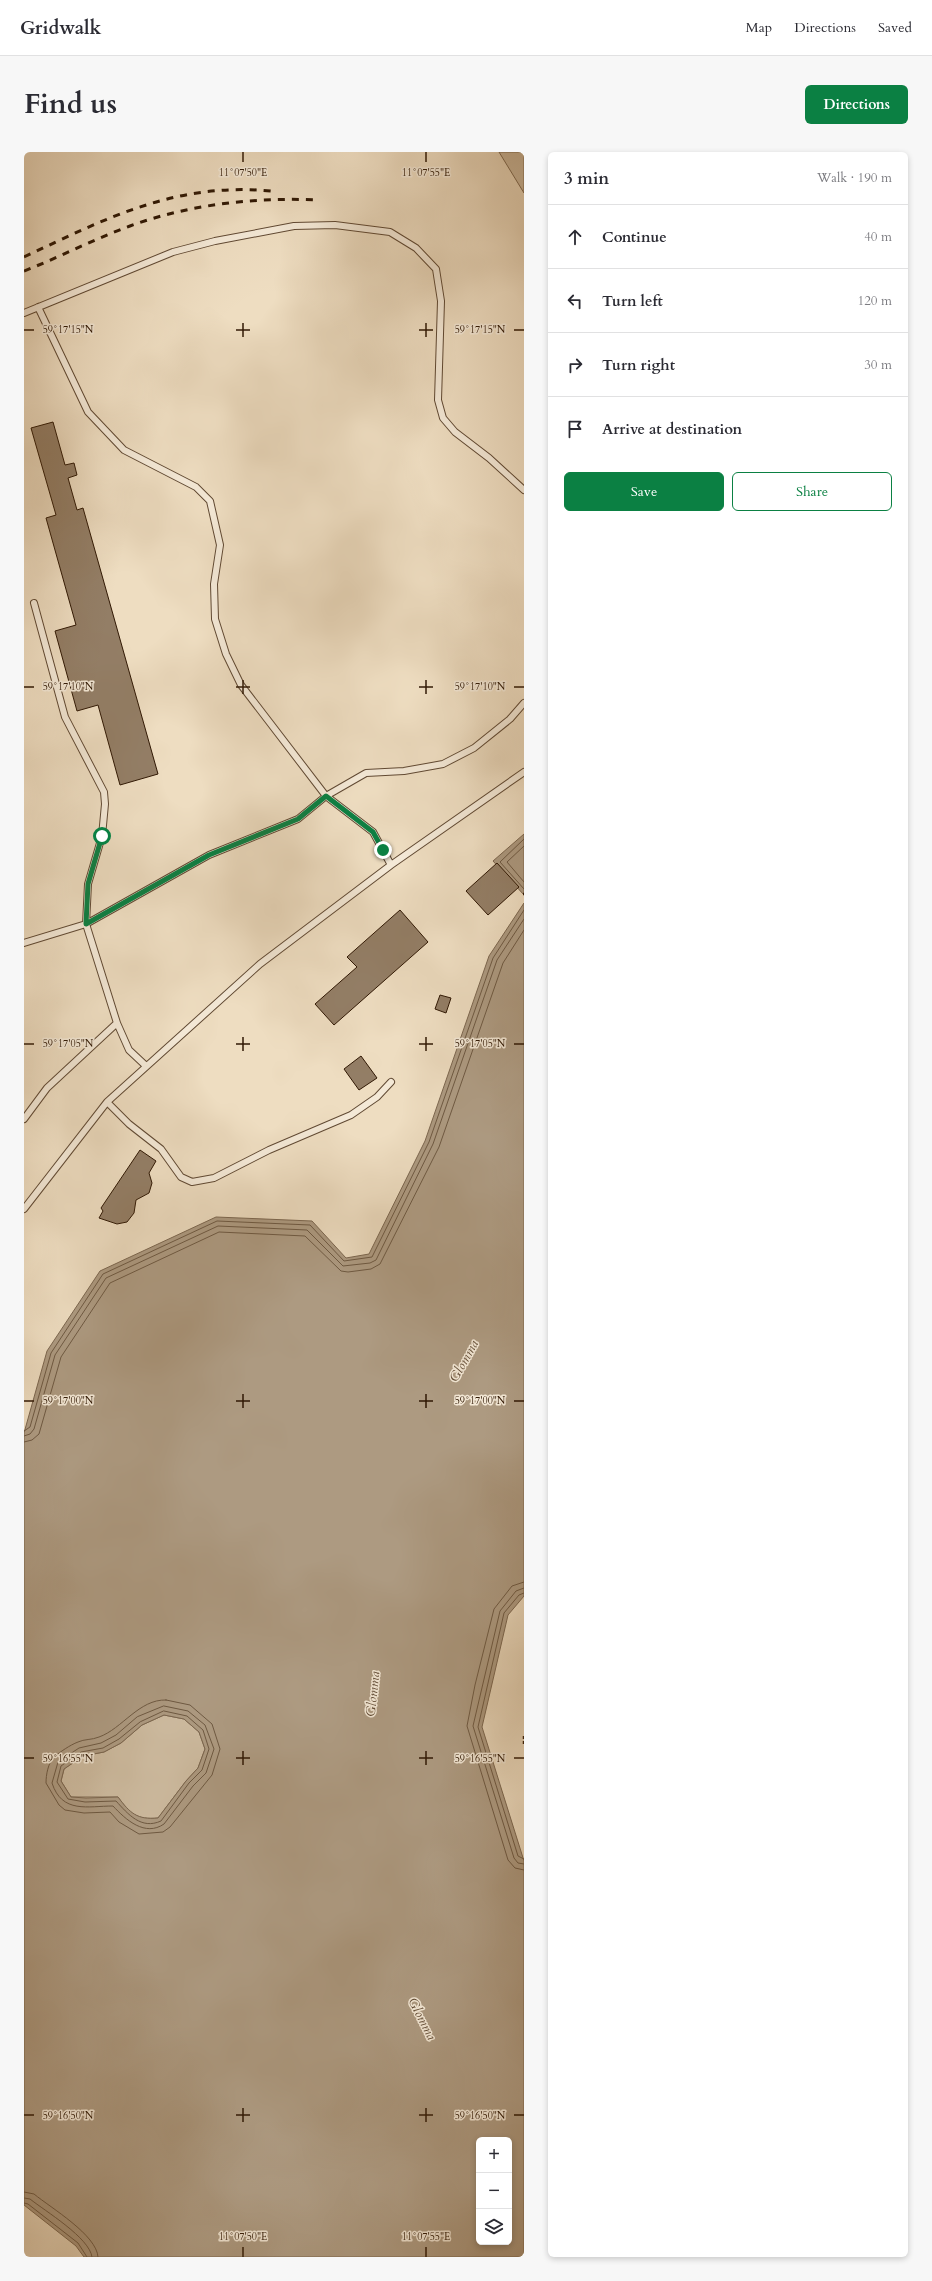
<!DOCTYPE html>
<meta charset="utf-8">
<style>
body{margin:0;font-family:Cardo,serif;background:#f7f7f7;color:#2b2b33}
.controls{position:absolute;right:12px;bottom:12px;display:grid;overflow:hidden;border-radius:6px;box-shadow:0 2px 6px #0003}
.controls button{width:36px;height:36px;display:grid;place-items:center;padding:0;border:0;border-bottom:1px solid #e1e1e2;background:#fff;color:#2b2b33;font:20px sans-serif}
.stop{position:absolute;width:12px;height:12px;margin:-9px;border:3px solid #0b8043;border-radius:50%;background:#fff}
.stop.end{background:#0b8043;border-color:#fff;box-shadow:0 1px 4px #0008}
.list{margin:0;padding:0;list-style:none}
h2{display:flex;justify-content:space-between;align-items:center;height:52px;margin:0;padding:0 16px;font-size:17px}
h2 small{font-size:13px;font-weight:400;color:#7c7c81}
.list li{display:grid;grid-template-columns:26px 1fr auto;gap:12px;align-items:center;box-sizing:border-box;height:64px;padding:0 16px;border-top:1px solid #e1e1e2}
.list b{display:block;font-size:15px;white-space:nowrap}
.list em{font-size:13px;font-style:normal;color:#7c7c81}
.actions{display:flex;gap:8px;padding:12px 16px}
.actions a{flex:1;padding:9px 0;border:1px solid #0b8043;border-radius:6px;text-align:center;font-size:14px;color:#0b8043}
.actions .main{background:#0b8043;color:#fff}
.icon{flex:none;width:22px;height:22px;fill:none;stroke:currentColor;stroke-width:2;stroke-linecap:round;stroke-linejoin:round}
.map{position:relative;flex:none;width:500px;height:2105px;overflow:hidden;border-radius:6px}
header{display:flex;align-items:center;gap:24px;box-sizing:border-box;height:56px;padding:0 20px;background:#fff;border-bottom:1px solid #e1e1e2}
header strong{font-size:19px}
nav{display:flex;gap:22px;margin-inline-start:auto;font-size:14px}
.intro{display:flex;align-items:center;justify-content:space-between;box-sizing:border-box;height:96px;padding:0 24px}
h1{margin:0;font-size:28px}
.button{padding:10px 18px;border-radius:6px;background:#0b8043;color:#fff;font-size:14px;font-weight:700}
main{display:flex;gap:24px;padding:0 24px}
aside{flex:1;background:#fff;border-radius:6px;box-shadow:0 2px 6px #0003}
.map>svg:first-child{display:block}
.green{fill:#cebca1;stroke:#7f6a52}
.water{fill:#ad9a81;stroke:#7b664f;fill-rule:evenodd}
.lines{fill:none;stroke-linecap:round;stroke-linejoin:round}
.shore{stroke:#6e5942;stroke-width:1}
.building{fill:#937e66;stroke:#301804}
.service-casing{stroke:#604933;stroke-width:8}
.path{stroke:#301804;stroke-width:2.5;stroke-dasharray:3 2;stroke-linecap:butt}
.service{stroke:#f4e9d7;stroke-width:6}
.rail{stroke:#301804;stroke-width:3;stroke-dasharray:7 7;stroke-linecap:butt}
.route{stroke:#0b8043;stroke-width:5}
.ticks{fill:none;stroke:#301804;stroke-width:1.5}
.labels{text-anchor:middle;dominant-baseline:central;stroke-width:3;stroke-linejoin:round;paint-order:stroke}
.water-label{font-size:13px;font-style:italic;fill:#624c36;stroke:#f4e9d7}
.ticks-label{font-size:10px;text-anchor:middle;fill:#301804;stroke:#f4e9d7;stroke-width:3;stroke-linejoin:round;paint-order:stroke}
</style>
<header>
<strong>Gridwalk</strong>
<nav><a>Map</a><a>Directions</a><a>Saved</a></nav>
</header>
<div class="intro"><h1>Find us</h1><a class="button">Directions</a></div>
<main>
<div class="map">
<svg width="500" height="2105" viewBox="0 0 500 2105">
<rect width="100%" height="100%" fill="#eeddc1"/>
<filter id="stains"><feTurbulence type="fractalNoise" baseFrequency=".005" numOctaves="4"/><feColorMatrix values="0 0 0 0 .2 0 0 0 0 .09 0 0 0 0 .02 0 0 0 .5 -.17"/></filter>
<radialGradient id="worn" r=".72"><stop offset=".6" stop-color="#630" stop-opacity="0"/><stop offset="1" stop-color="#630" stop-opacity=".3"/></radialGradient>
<!-- green -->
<path class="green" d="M475,0H500V41Z
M140,1563L160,1567L175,1580L181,1597L174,1616L162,1629L134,1666C113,1668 106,1662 94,1645H47L37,1629L40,1617L59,1604L80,1600L97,1591L118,1573Z"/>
<!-- water -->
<path class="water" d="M500,682V743L469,709Z
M500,751V1444L484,1463L458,1575L500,1709V2105H60L52,2094L0,2053V1281L23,1199L76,1119L192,1065L288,1069L322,1106L345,1102L401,989L465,804ZM140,1563L160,1567L175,1580L181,1597L174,1616L162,1629L134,1666C113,1668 106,1661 94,1645L62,1646L47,1645L37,1629L40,1617L59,1604L80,1600L97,1591L118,1573ZM455,1988H485V2090H455Z"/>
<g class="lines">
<!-- shore -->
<path class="shore" d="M500,687L476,710L500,737
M500,694L483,710L500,730
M0,1279L6,1275L27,1201L79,1122L193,1069L286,1073L320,1109L348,1105L405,990L469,806L500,758
M0,1284L6,1282L10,1277L31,1203L82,1126L194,1074L283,1078L319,1114L346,1111L352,1108L409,992L473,808L500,767
M0,1290L8,1288L15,1282L37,1205L86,1131L195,1080L281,1084L317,1119L324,1120L347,1117L356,1112L415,995L479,811L500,778
M500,1430L488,1434L470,1457L451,1533L443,1574L484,1708L491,1716L500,1718
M500,1436L492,1439L476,1459L449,1574L490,1706L494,1711L500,1712
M500,1441L495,1443L480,1461L454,1575L494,1704L500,1707
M142,1548L166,1553L188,1572L196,1597L188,1623L146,1675L139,1680L115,1682L95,1670L86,1660L60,1661L41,1658L35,1653L22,1631C22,1623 24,1611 30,1605C36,1600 46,1593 54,1590C60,1587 68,1588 75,1585C98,1577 115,1547 142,1548Z
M140,1554L164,1559L181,1573L190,1597L182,1621L169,1634L140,1672C121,1685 102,1668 89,1654C64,1654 38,1662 28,1631L34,1610L55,1596L77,1591L92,1583L113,1565Z
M140,1559L163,1564L179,1578L185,1597L178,1618L165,1631L137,1669C117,1678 104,1662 92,1649L61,1650L44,1647L33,1630L37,1614L57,1600L79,1596L95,1587L116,1570Z
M0,2040L10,2042C27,2056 73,2083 74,2105
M0,2046L6,2047C21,2059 66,2086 68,2105
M0,2051L4,2052L54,2091L63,2105"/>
</g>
<!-- building -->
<path class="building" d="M29,270L41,313L50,311L53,323L44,326L53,358L59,356L134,622L96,633L74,553L53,559L31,479L52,473L22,366L32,363L7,276Z
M473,711L495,735L464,763L442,739Z
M376,758L404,790L310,873L291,852L333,815L323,805Z
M416,843L427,846L422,861L411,857Z
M337,904L353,926L335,938L320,917Z
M116,998L132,1009L125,1021L128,1031L125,1041L112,1048L110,1061L103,1070L93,1072L75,1066L79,1059L77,1056Z"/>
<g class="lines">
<defs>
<path id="service" d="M14,155L64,260L100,298L172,335L186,349L196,393L190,432L191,467L202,502L217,533L302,644L349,680L367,713
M0,161L149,100L191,89L270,74L311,73L366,80L392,96L412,117L417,149L414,248L419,266L431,280L465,306L500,338
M10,451L41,565L80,640L81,652L78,684L64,732L62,772L93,871
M0,791L62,772L185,703L274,667L302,644L342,621L380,619L419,612L450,596L486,567L500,551
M83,950L105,972L137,997L157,1025L168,1030L190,1026L245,998L327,963L353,945L367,930
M0,967L23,936L93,871L105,898L121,913
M0,1057L83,950L236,812L367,713L500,620"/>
</defs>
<!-- service casing -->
<use href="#service" class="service-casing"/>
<!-- path -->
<path class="path" d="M499,742H500
M500,1584V1592"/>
<!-- service -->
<use href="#service" class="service"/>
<!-- rail -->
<path class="rail" d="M0,105C83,66 152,30 247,39
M0,119C36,105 70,87 106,74C166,52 233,45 295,48"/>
</g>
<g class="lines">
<!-- route -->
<path class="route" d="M78,684L64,732L62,772L185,703L274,667L302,644L349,680L359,698"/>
</g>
<!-- ticks -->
<path class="ticks" d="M219,0V10M402,0V10M219,171V185M402,171V185M0,178H10M212,178H226M395,178H409M490,178H500M219,528V542M402,528V542M0,535H10M212,535H226M395,535H409M490,535H500M219,885V899M402,885V899M0,892H10M212,892H226M395,892H409M490,892H500M219,1242V1256M402,1242V1256M0,1249H10M212,1249H226M395,1249H409M490,1249H500M219,1599V1613M402,1599V1613M0,1606H10M212,1606H226M395,1606H409M490,1606H500M219,1956V1970M402,1956V1970M0,1963H10M212,1963H226M395,1963H409M490,1963H500M219,2095V2105M402,2095V2105"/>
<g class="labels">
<!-- water labels -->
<g class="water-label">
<text transform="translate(440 1209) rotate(-61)">Glomma</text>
<text transform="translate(349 1542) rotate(-84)">Glomma</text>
<text transform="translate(398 1867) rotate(63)">Glomma</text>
</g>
</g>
<g class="ticks-label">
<text x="219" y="24">11°07'50"E</text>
<text x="402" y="24">11°07'55"E</text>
<text x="44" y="181">59°17'15"N</text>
<text x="456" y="181">59°17'15"N</text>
<text x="44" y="538">59°17'10"N</text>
<text x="456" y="538">59°17'10"N</text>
<text x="44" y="895">59°17'05"N</text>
<text x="456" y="895">59°17'05"N</text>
<text x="44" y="1252">59°17'00"N</text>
<text x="456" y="1252">59°17'00"N</text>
<text x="44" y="1610">59°16'55"N</text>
<text x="456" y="1610">59°16'55"N</text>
<text x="44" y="1967">59°16'50"N</text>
<text x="456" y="1967">59°16'50"N</text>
<text x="219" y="2088">11°07'50"E</text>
<text x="402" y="2088">11°07'55"E</text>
</g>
<rect width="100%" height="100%" filter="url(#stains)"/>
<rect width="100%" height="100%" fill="url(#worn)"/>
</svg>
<div class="controls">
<button>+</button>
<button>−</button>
<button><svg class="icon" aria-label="layers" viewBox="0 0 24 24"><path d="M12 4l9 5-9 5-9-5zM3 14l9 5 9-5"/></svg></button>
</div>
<div class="stop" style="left:78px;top:684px"></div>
<div class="stop end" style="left:359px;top:698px"></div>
</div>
<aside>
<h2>3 min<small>Walk · 190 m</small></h2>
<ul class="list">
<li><svg class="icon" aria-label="ahead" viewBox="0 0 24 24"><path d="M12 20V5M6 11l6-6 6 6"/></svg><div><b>Continue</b></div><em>40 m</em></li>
<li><svg class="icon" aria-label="left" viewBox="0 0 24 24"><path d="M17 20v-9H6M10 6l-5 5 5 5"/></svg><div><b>Turn left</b></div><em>120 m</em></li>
<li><svg class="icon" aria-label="right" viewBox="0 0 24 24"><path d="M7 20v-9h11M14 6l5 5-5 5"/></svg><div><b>Turn right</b></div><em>30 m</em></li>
<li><svg class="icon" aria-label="arrive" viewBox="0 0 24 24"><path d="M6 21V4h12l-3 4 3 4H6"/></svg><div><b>Arrive at destination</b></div></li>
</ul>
<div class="actions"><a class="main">Save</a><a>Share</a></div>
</aside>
</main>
